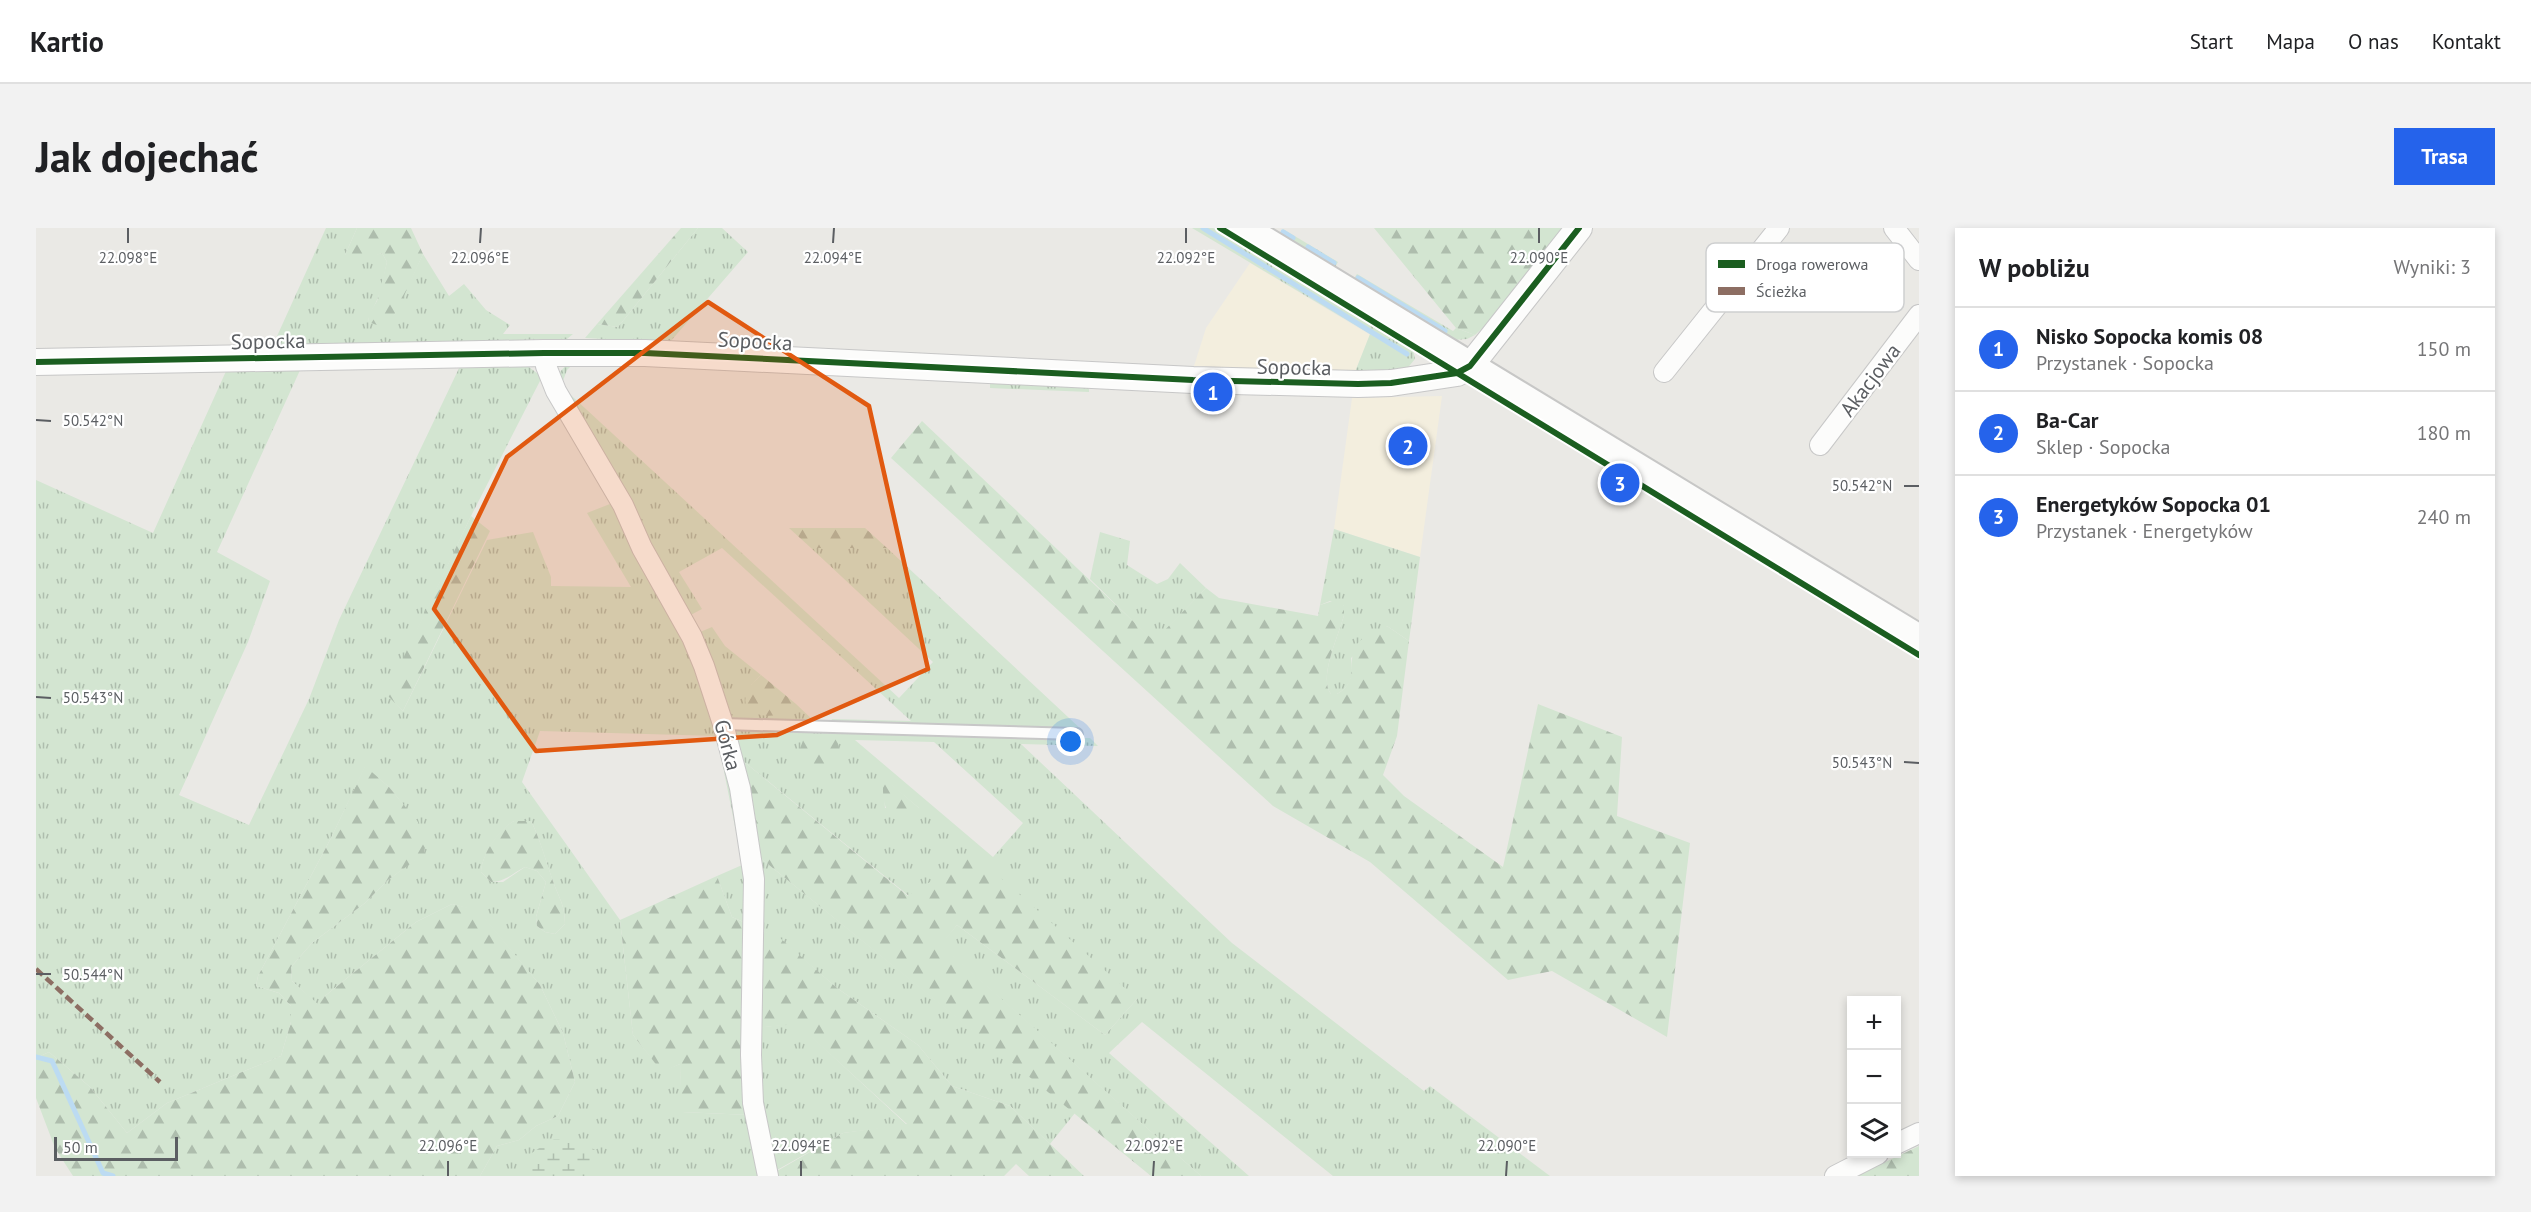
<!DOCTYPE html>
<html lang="pl">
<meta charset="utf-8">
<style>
body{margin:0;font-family:"PT Sans",sans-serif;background:#f2f2f2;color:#202124}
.controls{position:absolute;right:18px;bottom:18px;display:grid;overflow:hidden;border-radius:0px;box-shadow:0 3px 9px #0003}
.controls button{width:54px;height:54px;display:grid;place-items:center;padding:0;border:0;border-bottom:2px solid #e0e0e0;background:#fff;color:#202124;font:30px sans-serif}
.scale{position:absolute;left:18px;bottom:15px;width:124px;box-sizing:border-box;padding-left:6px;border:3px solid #5b5e62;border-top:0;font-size:16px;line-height:21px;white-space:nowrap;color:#5b5e62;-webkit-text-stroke:4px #fff;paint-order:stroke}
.you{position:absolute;left:1035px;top:514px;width:21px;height:21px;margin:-15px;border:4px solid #fff;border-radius:50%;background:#1a73e8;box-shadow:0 0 0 9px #1a73e833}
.badge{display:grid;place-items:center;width:39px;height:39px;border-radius:50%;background:#2563eb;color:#fff;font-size:20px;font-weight:700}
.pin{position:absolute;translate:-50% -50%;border:3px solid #fff;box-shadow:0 2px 6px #0006}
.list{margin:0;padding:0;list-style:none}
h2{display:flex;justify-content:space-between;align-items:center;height:78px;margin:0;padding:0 24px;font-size:26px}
h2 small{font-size:20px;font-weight:400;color:#757577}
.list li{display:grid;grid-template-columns:39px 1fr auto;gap:18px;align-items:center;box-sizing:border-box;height:84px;padding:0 24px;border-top:2px solid #e0e0e0}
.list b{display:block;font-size:22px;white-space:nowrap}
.list p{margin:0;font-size:20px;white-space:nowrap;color:#757577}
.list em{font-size:20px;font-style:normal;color:#757577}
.icon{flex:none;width:33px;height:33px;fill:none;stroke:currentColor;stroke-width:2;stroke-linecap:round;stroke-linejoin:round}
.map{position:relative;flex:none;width:1883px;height:948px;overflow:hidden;border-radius:0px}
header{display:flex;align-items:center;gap:36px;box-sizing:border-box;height:84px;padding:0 30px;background:#fff;border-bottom:2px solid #e0e0e0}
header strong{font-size:28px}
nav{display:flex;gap:33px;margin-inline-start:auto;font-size:21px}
.intro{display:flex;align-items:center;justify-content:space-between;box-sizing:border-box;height:144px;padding:0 36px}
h1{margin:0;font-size:42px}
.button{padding:15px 27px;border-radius:0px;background:#2563eb;color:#fff;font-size:21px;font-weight:700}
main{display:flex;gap:36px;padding:0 36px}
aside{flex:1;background:#fff;border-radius:0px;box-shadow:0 3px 9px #0003}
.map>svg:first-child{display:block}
.commercial{fill:#f3eede}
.grass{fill:url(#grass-tufts);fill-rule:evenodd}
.forest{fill:url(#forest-firs)}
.wetland{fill:url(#wetland-marsh)}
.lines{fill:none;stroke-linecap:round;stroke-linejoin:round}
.stream{stroke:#bcdbf2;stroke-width:5}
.service-casing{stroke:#c7c7c7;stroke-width:14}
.minor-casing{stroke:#c7c7c7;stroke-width:22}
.tertiary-casing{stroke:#c7c7c7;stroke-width:28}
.secondary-casing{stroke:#c7c7c6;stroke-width:32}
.service{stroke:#fcfcfb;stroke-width:10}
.minor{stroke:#fcfcfb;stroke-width:20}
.tertiary{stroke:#fcfcfb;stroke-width:26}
.secondary{stroke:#fcfcfb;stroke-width:28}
.quiet{stroke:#8d6e63;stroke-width:4.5;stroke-dasharray:9 4.5;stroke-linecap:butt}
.cycleway-casing{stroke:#fff;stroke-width:10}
.cycleway{stroke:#1b5e20;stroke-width:6}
.marked{fill:#e15910;fill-opacity:0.2;stroke:#e15910;stroke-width:4.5;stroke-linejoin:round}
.ticks{fill:none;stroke:#5b5e62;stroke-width:2}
.labels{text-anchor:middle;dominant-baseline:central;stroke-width:4.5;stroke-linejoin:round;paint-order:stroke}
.street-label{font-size:21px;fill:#5b5e62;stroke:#fff}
.key{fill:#fff;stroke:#cecfd0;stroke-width:1.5}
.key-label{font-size:16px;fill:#5b5e62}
.ticks-label{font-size:15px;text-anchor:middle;fill:#5b5e62;stroke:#fff;stroke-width:4.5;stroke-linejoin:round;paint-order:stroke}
</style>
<header>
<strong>Kartio</strong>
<nav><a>Start</a><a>Mapa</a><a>O nas</a><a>Kontakt</a></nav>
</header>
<div class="intro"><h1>Jak dojechać</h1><a class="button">Trasa</a></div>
<main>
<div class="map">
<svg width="1883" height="948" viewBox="0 0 1883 948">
<defs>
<pattern id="grass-tufts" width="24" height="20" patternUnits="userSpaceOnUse" patternTransform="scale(1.5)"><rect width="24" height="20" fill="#d3e5d1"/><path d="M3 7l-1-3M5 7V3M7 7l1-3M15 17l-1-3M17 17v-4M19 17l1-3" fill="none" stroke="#aebdad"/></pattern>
<pattern id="forest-firs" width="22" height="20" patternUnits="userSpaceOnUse" patternTransform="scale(1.5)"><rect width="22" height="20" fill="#d3e5d1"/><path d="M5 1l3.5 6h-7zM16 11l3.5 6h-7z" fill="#aebdad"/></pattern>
<pattern id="wetland-marsh" width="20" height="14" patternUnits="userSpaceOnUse" patternTransform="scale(1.5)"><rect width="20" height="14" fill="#d3e5d1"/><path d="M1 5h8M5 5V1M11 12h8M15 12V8" fill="none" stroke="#aebdad"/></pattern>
</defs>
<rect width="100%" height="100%" fill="#eae9e5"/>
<!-- commercial -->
<path class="commercial" d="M1214,35L1334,107L1319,144L1158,138L1170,100Z
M1406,168L1384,329L1298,301L1316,170Z"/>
<!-- grass -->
<path class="grass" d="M290,0H321L309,27L336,28L346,25L351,34C348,47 346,60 341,72C338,80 333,85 332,94L358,87L387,26L413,68L428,56L450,82L474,97L467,106H537L531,111L237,117Z
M662,0H686L712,24L634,114L684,116L586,115L585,112L549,110L561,96L582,99Z
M1156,0H1177L1377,122L1379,131L1369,143L1319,144L1334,106Z
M1247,1L1302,34L1298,41L1244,7Z
M1321,46L1417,103L1420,100L1439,107L1431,111L1417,112L1317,52Z
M426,134L489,136L506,149L435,288L351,466L367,483L451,312L497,304L515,349V358L595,359L551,285L579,274L619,353L657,420L672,463L673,488L689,521L710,613L702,614L681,508L504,503L486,554L584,692L597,807L626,843L644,836L646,884L714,887L726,948H444L461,918L483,912L500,898L522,888L539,854L527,805L504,757L442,683L416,676L380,694L289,768L283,778L256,753L255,739L276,715L329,675L352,652L388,625L390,605L353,559L329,539L295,610L222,748L220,758L243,765L255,778V794L245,828L131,875L91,905L54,859L13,824L0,830V252L117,305L191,141L265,140L181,324L234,353L212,414L143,567L213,597L273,471L303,392ZM478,593H495C505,613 510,635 518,656C524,672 529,678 529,696L519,706L509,704L501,698L500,689L510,654L501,643L489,639L467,654H455L445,644C446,626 463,602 478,593Z
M538,135L531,142L525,158L863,470L897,434L775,320H851L1047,503L795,495L796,491L875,493L686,320L643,344L666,381L649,390L591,276L523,160L520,149L522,143L524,144L531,136Z
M954,154L1053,159V164L954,160Z
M1298,301L1384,329L1373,413L1351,398L1315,430C1317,446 1317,457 1301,466H1295C1282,450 1303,407 1308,387V378L1294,373L1284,377Z
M1064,304L1094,313L1091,337L1121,356L1132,351L1144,335L1170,360L1118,414L1054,351Z
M676,399L689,418L725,447L715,457L760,481V476L779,494L692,490L657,407Z
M705,501L979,510H1054L1062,518L985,516L1196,715L1388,863L1394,858L1514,948H1297L1106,794L1073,825L1213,948H1165L904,717L921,697L1069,807L1101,771L873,668L701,528L695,503ZM819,512L898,514L987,595L957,629ZM847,550L883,580H849Z
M722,628L1039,885L1014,916L974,878L916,858L882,817L801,760L744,711L723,701Z
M713,634L715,697L696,689L681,648Z
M761,795L871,897L807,905L741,942L742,948H736L727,900L719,800Z"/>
<!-- forest -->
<path class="forest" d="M321,0H375L387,26L363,79L350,100L332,94L333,86L341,73L351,34L346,25L326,33L309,27Z
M645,0H662L582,99L561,96Z
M1338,0H1533L1452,95L1439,107L1420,100Z
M886,193L1118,413L1170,360L1183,370L1282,388L1284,377L1300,372L1308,378V387C1303,407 1282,450 1295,466H1301C1327,452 1306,429 1325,412C1332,405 1343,402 1351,398L1373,413L1361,508L1347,547L1368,568L1467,639L1502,476L1586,509L1581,588L1654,615L1631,809L1516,743L1472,752L1334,634L1237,578L855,230Z
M435,288L454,303L367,483L350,466Z
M753,300H829L851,320H775Z
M725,447L760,476V481C740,493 693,491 715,457C717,454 722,451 725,447Z
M768,510L802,511L804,535C790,549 773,536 763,523Z
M701,528L872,668L938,626L1101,771L1069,807L921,697L905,717L1165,948H1115L722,628Z
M329,538L353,559L391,605L388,626L352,652L329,675L276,715L255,739L256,753L283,777L289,768L380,694L416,676L442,682L504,757L527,805L539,854L522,888L500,898L483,912L461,918L444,948H37L19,920L0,870V830L13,824L54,859L91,905L131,875L245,828L255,794V778L243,765L220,758L222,748L295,610Z
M847,549L883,580L878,582L865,594C845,586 847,567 847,549Z
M478,593H495C505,613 510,634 518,656C524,672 529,678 529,696L519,706L509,704L501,698L500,689L510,654L501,643L489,639C477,645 469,654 455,654L445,644C446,626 462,602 478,593Z
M681,648L696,689L744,710L801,760L882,817L916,858L974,878L1048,948H993L980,936L968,948H742L741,943L807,905L871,896L761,796L719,800L714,887L645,884L644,836L626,844L597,807L584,692Z
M1883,918V948H1820Z"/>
<!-- wetland -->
<path class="wetland" d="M518,911H539L561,923L554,948H496L494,926Z"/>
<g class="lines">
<!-- stream -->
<path class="stream" d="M1167,0L1371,126
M1247,4L1257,10
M1272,19L1298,35
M1322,50L1409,103
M0,829L16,833L67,945L77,948"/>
<defs>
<path id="service" d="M687,496L1041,506"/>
<path id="minor" d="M1858,0L1883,32
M508,125L510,138L520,163L587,277L606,320L656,409L668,438L687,496L704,560L718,651L715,827L717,875L732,948
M1628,144L1743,0
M1784,217L1883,87
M1860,916L1883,905
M1799,948L1842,926"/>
<path id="tertiary" d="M0,134L508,125H609L1157,152L1322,156L1355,155L1421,145L1434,138L1543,0"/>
<path id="secondary" d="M1207,0L1883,411"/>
</defs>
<!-- service casing -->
<use href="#service" class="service-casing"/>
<!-- minor casing -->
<use href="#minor" class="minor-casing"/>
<!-- tertiary casing -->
<use href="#tertiary" class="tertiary-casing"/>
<!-- secondary casing -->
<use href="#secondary" class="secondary-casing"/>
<!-- service -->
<use href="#service" class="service"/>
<!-- minor -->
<use href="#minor" class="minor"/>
<!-- tertiary -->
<use href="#tertiary" class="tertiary"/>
<!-- secondary -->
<use href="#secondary" class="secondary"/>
<!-- quiet -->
<path class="quiet" d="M0,741L124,854"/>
<defs>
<path id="cycleway" d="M1184,0L1883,427
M0,134L508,125H609L1157,152L1322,156L1355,155L1421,145L1434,138L1543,0"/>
</defs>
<!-- cycleway casing -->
<use href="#cycleway" class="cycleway-casing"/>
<!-- cycleway -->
<use href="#cycleway" class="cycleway"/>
</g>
<!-- marked area -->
<path class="marked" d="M672,74L833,178L892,441L741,507L500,523L398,381L471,229Z"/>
<!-- ticks -->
<path class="ticks" d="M92,15V0M444,15L445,0M797,15L798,0M1150,15V0M1503,15V0M0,192L15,193M1868,258H1883M0,469L15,470M1868,534L1883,535M0,746H15M412,948V933M765,948V933M1117,948L1118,933M1470,948L1471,933"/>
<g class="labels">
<!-- street labels -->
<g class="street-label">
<text transform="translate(232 113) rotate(-1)">Sopocka</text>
<text transform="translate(719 113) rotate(3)">Sopocka</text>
<text transform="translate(1258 139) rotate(1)">Sopocka</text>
<text transform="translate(1834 152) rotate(-53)">Akacjowa</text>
<text transform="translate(692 517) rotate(75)">Górka</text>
</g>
</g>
<!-- legend -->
<rect x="1670" y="15" width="198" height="69" rx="9" class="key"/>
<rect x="1682" y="32" width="27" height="8" fill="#1b5e20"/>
<rect x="1682" y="59" width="27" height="8" fill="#8d6e63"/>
<g class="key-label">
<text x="1720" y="42">Droga rowerowa</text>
<text x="1720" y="69">Ścieżka</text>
</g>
<g class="ticks-label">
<text x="92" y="35">22.098°E</text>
<text x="444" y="35">22.096°E</text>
<text x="797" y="35">22.094°E</text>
<text x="1150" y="35">22.092°E</text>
<text x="1503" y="35">22.090°E</text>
<text x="57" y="198">50.542°N</text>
<text x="1826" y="263">50.542°N</text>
<text x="57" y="475">50.543°N</text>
<text x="1826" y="540">50.543°N</text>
<text x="57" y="752">50.544°N</text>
<text x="412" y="923">22.096°E</text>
<text x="765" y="923">22.094°E</text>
<text x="1118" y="923">22.092°E</text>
<text x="1471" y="923">22.090°E</text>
</g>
</svg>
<div class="controls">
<button>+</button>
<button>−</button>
<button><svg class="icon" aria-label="layers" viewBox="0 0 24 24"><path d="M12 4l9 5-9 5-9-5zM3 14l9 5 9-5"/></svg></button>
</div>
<div class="scale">50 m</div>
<div class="you"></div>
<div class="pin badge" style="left:1177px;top:164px">1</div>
<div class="pin badge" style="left:1372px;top:218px">2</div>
<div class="pin badge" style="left:1584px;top:255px">3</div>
</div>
<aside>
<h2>W pobliżu<small>Wyniki: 3</small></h2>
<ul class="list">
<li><span class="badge">1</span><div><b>Nisko Sopocka komis 08</b><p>Przystanek · Sopocka</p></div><em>150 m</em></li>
<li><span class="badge">2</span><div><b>Ba-Car</b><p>Sklep · Sopocka</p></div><em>180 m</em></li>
<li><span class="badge">3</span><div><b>Energetyków Sopocka 01</b><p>Przystanek · Energetyków</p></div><em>240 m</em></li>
</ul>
</aside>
</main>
